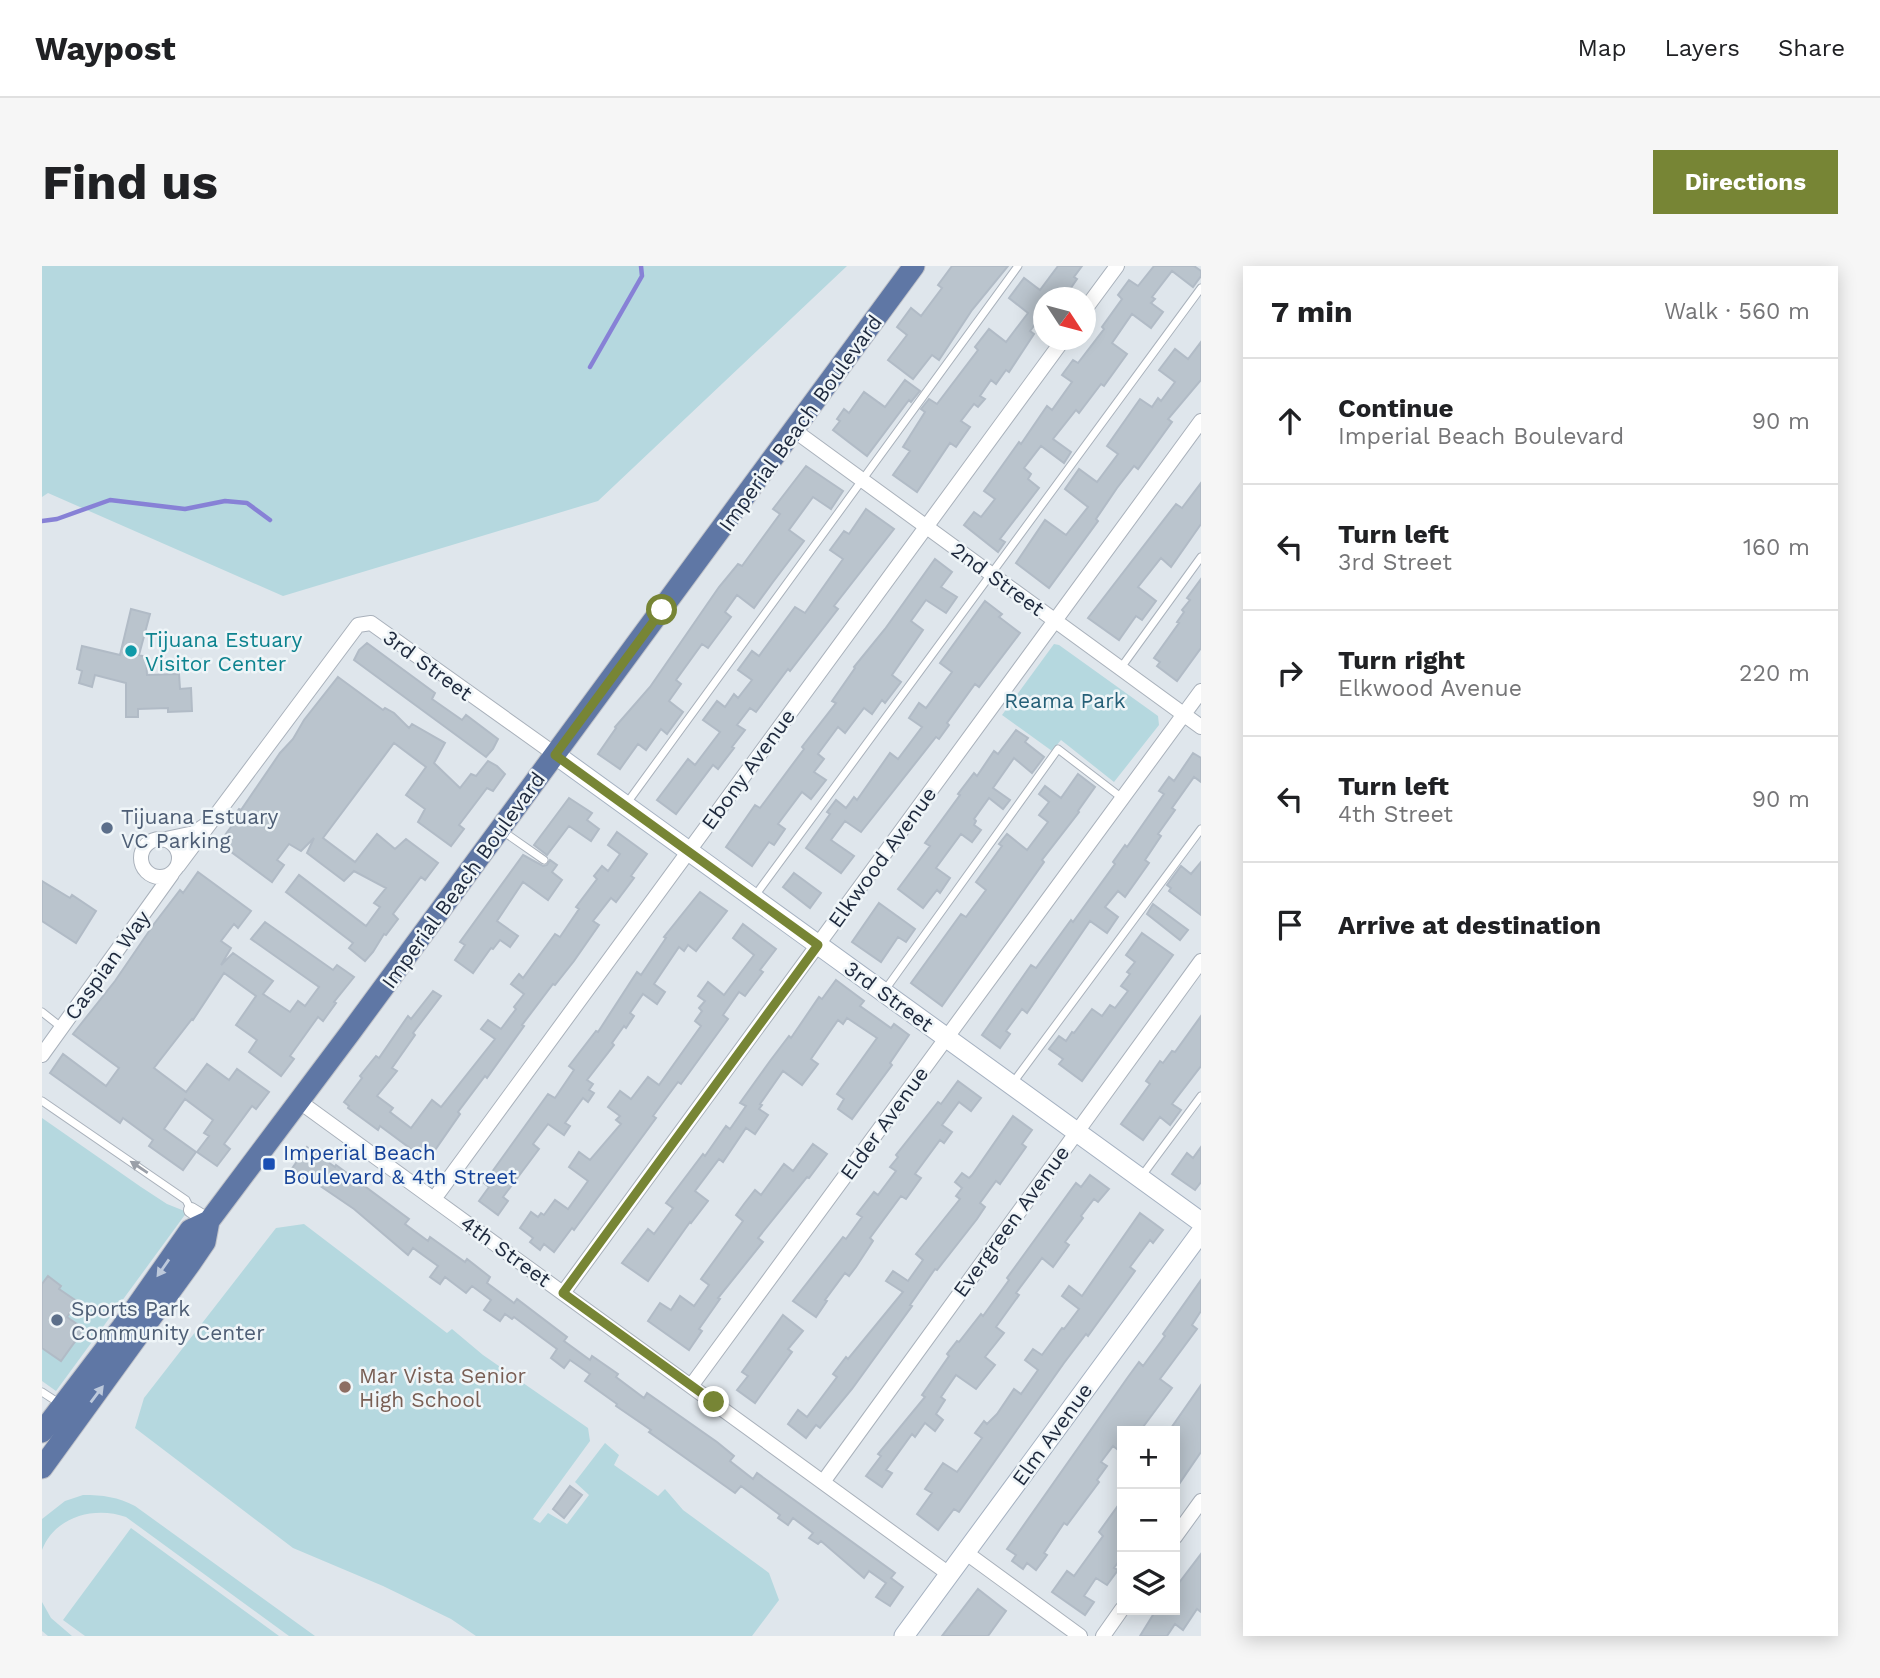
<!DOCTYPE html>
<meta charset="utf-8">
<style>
body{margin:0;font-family:"Work Sans",sans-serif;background:#f6f6f6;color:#202124}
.controls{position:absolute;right:21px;bottom:21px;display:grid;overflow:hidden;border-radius:0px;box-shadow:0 4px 18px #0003}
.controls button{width:63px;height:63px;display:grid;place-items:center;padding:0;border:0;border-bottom:2px solid #e0e0e0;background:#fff;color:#202124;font:35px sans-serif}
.compass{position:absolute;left:991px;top:21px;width:63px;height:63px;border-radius:50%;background:#fff;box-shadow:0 4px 18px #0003;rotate:126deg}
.stop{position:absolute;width:21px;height:21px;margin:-16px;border:5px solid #778535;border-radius:50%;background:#fff}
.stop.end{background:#778535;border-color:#fff;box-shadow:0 2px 7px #0008}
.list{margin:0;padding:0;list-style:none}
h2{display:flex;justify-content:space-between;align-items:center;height:91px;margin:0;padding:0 28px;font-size:30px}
h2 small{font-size:23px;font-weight:400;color:#757577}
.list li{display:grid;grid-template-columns:46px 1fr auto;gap:21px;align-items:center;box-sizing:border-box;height:126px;padding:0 28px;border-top:2px solid #e0e0e0}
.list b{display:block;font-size:26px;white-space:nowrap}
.list p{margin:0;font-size:23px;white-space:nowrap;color:#757577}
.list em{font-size:23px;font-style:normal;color:#757577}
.icon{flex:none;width:38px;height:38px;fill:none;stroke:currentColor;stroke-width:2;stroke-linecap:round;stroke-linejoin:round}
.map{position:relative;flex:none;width:1159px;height:1370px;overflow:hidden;border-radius:0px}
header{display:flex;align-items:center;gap:42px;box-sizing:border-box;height:98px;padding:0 35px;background:#fff;border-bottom:2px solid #e0e0e0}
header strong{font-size:33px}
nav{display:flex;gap:38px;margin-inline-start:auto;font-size:24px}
.intro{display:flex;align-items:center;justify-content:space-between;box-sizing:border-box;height:168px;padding:0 42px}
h1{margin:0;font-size:49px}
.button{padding:18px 32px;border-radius:0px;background:#778535;color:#fff;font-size:24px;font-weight:700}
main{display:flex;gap:42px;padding:0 42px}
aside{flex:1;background:#fff;border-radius:0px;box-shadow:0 4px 18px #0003}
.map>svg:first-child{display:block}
.green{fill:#b5d8df}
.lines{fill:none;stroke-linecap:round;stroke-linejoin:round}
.stream{stroke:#8781d6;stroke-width:4.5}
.building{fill:#bac4cd;stroke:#b1bbc6;stroke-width:2}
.lane-casing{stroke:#a9b1bb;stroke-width:9}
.street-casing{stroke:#a9b1bb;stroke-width:16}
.secondary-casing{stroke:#a5b1c1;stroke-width:21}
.primary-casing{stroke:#c0c3c9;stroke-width:23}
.lane{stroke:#fff;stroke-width:7}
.street{stroke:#fff;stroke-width:14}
.secondary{stroke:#fff;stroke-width:19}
.primary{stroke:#5f77a5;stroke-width:21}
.oneway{fill:#9a9fa8}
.oneway2{fill:#bdc9db}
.route{stroke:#778535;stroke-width:9}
.culture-dot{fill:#0f9aa8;stroke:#eff5f8;stroke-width:2.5}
.service-dot{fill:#5c6f8a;stroke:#eff5f8;stroke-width:2.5}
.transit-dot{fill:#1a4fb4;stroke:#eff5f8;stroke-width:2.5}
.education-dot{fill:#8d6e63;stroke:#eff5f8;stroke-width:2.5}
.labels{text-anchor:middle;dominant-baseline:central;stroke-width:5;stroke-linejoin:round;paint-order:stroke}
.street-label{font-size:21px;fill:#1e293d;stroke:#eff5f8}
.culture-label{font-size:21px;fill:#0d838f;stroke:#eff5f8;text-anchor:start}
.park-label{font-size:21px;fill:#255f77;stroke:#eff5f8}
.service-label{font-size:21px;fill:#4e5e75;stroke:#eff5f8;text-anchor:start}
.transit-label{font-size:21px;fill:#164399;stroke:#eff5f8;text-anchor:start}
.education-label{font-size:21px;fill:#785e54;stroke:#eff5f8;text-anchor:start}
</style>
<header>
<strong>Waypost</strong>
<nav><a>Map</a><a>Layers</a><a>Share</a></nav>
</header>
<div class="intro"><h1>Find us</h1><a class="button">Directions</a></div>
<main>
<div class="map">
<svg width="1159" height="1370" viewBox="0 0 1159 1370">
<rect width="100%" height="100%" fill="#dfe6ec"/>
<!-- green -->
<path class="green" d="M0,0H805L556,235L241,330L6,227L0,231Z
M1012,378L1017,379L1116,450L1117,459L1072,516L1019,474L1010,485L960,449Z
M0,852L99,921L125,938L145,946L14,1125L0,1115Z
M262,958L405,1067L410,1063L441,1089L546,1162L548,1175L491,1253L498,1257L506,1247L525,1258L547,1229L533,1216L563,1177L577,1189L572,1199L616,1230L623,1223L641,1244L727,1307L737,1334L710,1370H434L409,1353L341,1320L251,1282L93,1162L102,1132L234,962Z
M41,1229C61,1229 76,1231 93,1240L273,1370H247L84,1251C53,1240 13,1250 0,1284V1253L23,1235Z
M89,1262L237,1370H43L21,1354Z
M0,1336L9,1352L30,1370H6L0,1365Z"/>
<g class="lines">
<!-- stream -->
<path class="stream" d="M548,101L600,10L599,0
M0,255L15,253L68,234L143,243L183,235L205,237L228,254"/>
</g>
<!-- building -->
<path class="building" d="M910,0H966L930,44L897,94L890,89L871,113L846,94L865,69L855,61L869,42L879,50L900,22L896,19Z
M1016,0H1040L1032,11L1035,13L1022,32H1002V47L988,65L992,68L967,106L964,104L954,118L949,114L938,130L943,133L936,141L932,138L919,155L928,161L914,181L908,177L875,226L851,209L868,185L861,181L883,146L879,143L887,133L895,138L936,84L933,81L947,63L964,76L986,47L967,32L982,12L998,24Z
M1112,0H1152L1159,5V10L1151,21L1130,5L1110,31L1113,33L1109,37L1121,46L1109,62L1090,48L1070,77L1085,88L1062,120L1059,118L1037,147L1034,144L1011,173L1029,186L1022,197L999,180L982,202L989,208L986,213L997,222L958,273L963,276L956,286L922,259L932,246L939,251L953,233L942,225L977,176L979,178L1005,140L1010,144L1030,116L1020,109L1031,94L1036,97L1062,63L1060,61L1080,33L1076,29L1087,14L1096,20Z
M1159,76V114L1126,153L1130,156L1096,203L1092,200L1075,222L1054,253L1056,255L1007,322L974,297L1003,254L1024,269L1046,241L1023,223L1037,203L1055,216L1076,188L1065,180L1098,133L1110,141L1116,132L1119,135L1133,116L1117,104L1133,83L1146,93Z
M863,114L878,125L869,136L867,134L825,190L791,164L798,155L795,153L802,143L807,147L822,126L843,141Z
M764,200L801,225L789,243L771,231L747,264L762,275L731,316L712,342L695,329L683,346L689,351L683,359L666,382L660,378L634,414L639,418L627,435L641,446L625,468L619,463L604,484L596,478L578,503L556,488L574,462L573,461L608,421L677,321L696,298L700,300L738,248L731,243Z
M1159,217V258L1129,301L1119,292L1096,321L1114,335L1100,354L1094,350L1077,374L1046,352L1134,238L1140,242Z
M824,243L852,263L792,340L796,343L748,405L746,403L714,446L708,442L695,459L703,464L690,481L692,482L676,503L671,499L634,548L615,534L646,493L653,499L678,466L661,454L675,435L683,441L692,428L696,432L710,414L696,404L710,385L717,390L753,341L763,347L801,293L788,284L802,265L807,268Z
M893,293L910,306L899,321L915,331L904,347L884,334L869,355L881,364L850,409L859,416L843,437L840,434L830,448L822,442L803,467L796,461L776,488L782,493L772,506L784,514L769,533L760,526L736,558L743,563L732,579L727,576L710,600L684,581L713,539L718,542L762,483L760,481L794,437L790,435L813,402L812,401L843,363Z
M1159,313V382L1135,415L1115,400L1118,396L1112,392L1137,357L1135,356L1142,346L1140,344L1148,334L1145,332Z
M943,335L960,348L957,351L978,367L937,421L933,418L905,457L907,459L897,473L894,471L819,566L803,555L789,574L812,590L799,607L764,582L788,548L785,546L794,534L804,542L812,531L815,534L848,487L856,493L880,461L867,452L877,437L884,442L910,406L898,397Z
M89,343L108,348L97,389L104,391L105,409L137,408L138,423L149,422L150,445L126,446V442L96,443V451H84V417L53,409L50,421L37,417L40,405L35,403L40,380L78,389Z
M325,377L393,427L390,433L420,454L424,449L456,473L451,483L444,491L312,394L317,384Z
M296,411L341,444L343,442L352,447L367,462L370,458L403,477L392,497L418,522L429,508L434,510L446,495L455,500L463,508L451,525L445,522L417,559L422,563L409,580L376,556L383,543L364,529L384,501L352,477L281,572L313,596L335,568L353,583L364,573L396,597L383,614L379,611L351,648L356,653L344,669L342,668L331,686L323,695L307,682L311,677L244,626L257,609L324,660L338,641L332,637L344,622L312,605L302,615L265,587L272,572L259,585L247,578L235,594L242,599L230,616L177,577L192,557L189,554L197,543L199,544L238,487L251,473L262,454Z
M974,464L986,472L983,476L1002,491L990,507L972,492L951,522L968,534L961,543L947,532L932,553L934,555L932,559L939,564L930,576L919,568L894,602L908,612L898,627L895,624L881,642L856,623L888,580L883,577L918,529L916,528L932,507L935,510L952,485L956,488Z
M1151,487L1159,492V516L1152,511L1130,542L1133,544L1116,568L1119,570L1103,594L1107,597L1083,631L1076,625L1063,641L1076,651L1065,667L1048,655L985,747L980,743L964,765L968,768L958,782L940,769L989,699L994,702L1029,654L1031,656L1073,598L1071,596L1083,579L1085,581L1122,528L1117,525L1127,511L1132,515Z
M1036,508L1053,521L1036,545L1037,546L1000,594L1002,596L900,740L869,717L919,648L924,651L944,624L934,616L960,580L957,578L965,568L985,584L1006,556L997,549L1007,536L997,528L1003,520L1019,532Z
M527,532L550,547L545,554L557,563L549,575L527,560L505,589L492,579Z
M575,566L605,588L589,610L592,612L574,636L569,632L551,655L557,659L532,695L513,719L511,718L480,759L482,760L445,812L443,810L416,846L418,848L391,887L386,883L380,891L338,860L336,864L306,842L307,840L302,836L320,812L318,810L334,790L337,792L366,750L369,753L391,725L399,730L371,767L373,769L350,802L355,805L335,830L351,842L348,846L369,862L390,834L399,841L453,773L439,763L446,754L459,763L474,743L472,741L482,728L469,718L477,708L481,712L513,668L518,671L537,643L534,641L555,613L552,610L560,600L566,605L578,588L566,579Z
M481,589L501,600L505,599L508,594L515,599L510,606L520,614L506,634L481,616L455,655L476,670L468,681L458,674L451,683L449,682L431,707L413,694L423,679L418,676Z
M1159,596V649L1127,625L1129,622L1125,619L1139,600L1149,608Z
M156,606L209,645L196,662L192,658L179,675L189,682L179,699L191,687L231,715L221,728L248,746L256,735L263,740L277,721L209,673L223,656L291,704L295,699L312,711L292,736L294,737L281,755L276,751L248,790L252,793L239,810L207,786L215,774L194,759L214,730L182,707L151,754L150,753L112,802L144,826L165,798L187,814L195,803L227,826L214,843L210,840L182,878L188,883L175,900L155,886L167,870L162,867L171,854L143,833L122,863L154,886L141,904L107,880L111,874L81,852L78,857L8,807L21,788L64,820L77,802L31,768L73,715L112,658L138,624L141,627Z
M752,607L779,627L768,642L741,621Z
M0,615L28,632L30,629L54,645L34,677L0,655Z
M658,626L685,645L654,685L646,679L642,685L637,681L612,718L623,726L615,738L601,728L588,747L592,750L584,762L582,760L570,777L572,779L545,814L551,818L547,824L552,827L546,836L541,832L523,857L528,860L522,869L506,858L491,878L497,883L461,931L466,935L456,949L437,935L447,921L442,917L506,828L513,832L532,804L527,800L554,765L556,766L595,706L599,709L624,672L622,671Z
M837,637L873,663L864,676L856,671L839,696L810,676Z
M1111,638L1146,664L1138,674L1105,648Z
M701,658L734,683L718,704L721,706L703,730L697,726L681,749L686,753L639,818L636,816L611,850L614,852L532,964L530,962L512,986L502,978L498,984L488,976L491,972L478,962L489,946L496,951L499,947L502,949L513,934L526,943L546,915L527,901L537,886L548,894L579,858L574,854L578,850L566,841L578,825L589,833L606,811L617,819L659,760L653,755L660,745L657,742L663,735L656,730L666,716L682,729L712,689L691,672Z
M1100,667L1131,689L1040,815L1017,798L1021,793L1007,783L1017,770L1024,775L1030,766L1032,767L1050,743L1060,750L1068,739L1073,742L1086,725L1079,720L1088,708L1085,706L1093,696L1084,689Z
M794,714L822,735L818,740L849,762L852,758L867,769L848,797L850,799L810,853L796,843L802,833L795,828L835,772L805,752L801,758L796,754L769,793L776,798L760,819L741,805L718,838L720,839L717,843L726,849L713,868L704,862L681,896L677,893L653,925L666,935L649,957L648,956L606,1015L580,997L606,963L612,968L631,942L624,937L661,888L663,890L684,860L688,863L704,840L698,837L728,795L747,770L749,772L777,731L780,733Z
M1159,750V800L1130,838L1139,844L1128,859L1118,851L1101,874L1079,858L1108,818L1104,815L1118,795L1121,797L1130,785L1133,786Z
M916,815L939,832L929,845L917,836L900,859L910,866L902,877L898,874L873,908L879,912L864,933L859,930L828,972L831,975L814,1001L807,1010L803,1007L783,1034L785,1035L774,1051L751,1035L801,971L804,973L820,951L815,948L832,926L836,929L854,905L848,901L856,891L854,889L896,836L899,838Z
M971,850L990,864L980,878L984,881L958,918L954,915L938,937L943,941L935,953L895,1004L893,1003L868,1039L870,1040L810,1123L778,1162L774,1159L764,1172L746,1158L756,1144L765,1151L795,1111L791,1108L804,1091L806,1093L861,1026L844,1015L851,1005L866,1015L881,994L874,988L918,933L914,930L920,922L913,916L920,907L927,912L930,909Z
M771,878L785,888L767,912L765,911L716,972L721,976L676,1032L678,1033L657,1063L660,1065L647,1084L606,1055L618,1037L629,1044L638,1030L652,1040L667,1019L659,1013L701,955L694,949L702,938L713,924L719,929L742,898L751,905Z
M265,881L293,901L294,899L367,953L363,958L386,975L388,971L423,996L425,993L448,1011L445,1017L472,1037L475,1033L525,1071L522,1075L548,1094L550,1090L576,1108L574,1111L602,1132L605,1127L675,1176L692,1190L688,1195L711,1213L715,1207L853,1307L849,1312L861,1321L848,1340L834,1331L844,1317L827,1305L822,1312L779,1275L776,1278L767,1272L771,1267L751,1252L746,1259L736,1252L738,1249L699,1220L693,1227L607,1166L609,1164L574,1140L575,1138L543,1115L548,1108L528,1094L522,1102L509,1092L515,1083L472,1051L470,1053L463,1048L458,1055L442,1044L449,1034L430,1020L424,1027L403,1011L398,1018L388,1011L396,1000L371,982L366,989L312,943L265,911L263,913L249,904Z
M1159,881V916L1153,924L1130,908L1145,887L1151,892Z
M1048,909L1067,923L1056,936L1052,933L1039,950L1041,952L1023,976L1027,979L1011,1001L1000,992L974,1027L977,1029L954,1061L962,1067L943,1091L953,1099L934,1123L914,1109L899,1131L903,1134L894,1148L901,1154L893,1165L883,1157L873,1171L870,1168L844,1204L850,1207L840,1221L824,1210L839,1190L836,1188L883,1131L880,1129L907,1090L905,1088L915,1075L917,1076L939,1048L941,1050L967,1014L965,1012L1034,917L1039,921Z
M1098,947L1121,964L1111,977L1108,974L1088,1001L1093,1005L1046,1070L1044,1068L1022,1097L917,1246L912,1243L896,1264L875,1248L890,1227L883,1223L901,1197L915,1206L940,1172L933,1167L942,1155L945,1158L955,1148L972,1123L979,1128L996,1104L983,1094L991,1083L1000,1089L1020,1062L1022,1063L1037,1043L1020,1030L1027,1020L1040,1030Z
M6,1010L19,1020L17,1023L36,1036L25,1051L42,1063L19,1095L0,1082V1018Z
M1159,1014V1045L1150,1059L1155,1063L1118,1113L1130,1122L1098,1165H1080V1187L1071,1180L1059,1196L1065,1200L1055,1214L1057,1216L1025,1259L1022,1257L1002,1287L1005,1289L994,1304L985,1297L981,1303L970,1295L974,1289L965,1283L1086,1111L1097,1096L1101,1100L1123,1070L1121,1068Z
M741,1049L761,1065L746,1083L750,1086L713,1137L695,1124L706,1110L700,1106Z
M1159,1119V1186L1133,1224V1165H1127Z
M528,1220L540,1229L522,1252L511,1243Z
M1080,1234V1291L1072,1302L1076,1304L1065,1319L1054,1312L1042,1330L1052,1336L1043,1349L1010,1326L1025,1305L1032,1310L1061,1270L1057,1266Z
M1159,1288V1346L1155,1343L1141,1364L1133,1358L1125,1370H1098L1114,1344H1133V1322Z
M936,1323L964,1345L946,1370H900Z"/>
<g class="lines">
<defs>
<path id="lane" d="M1078,403L1159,291
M585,537L976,0
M459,564L502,594
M712,631L1159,22
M843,724L1016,483L1080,532
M0,746L19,761
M970,818L1159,563
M0,835L144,934L149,944
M1099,911L1159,830
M0,1126L17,1137"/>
<path id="street" d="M1044,42L1075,0
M753,165L1159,461
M99 592a19 19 0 1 1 38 0a19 19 0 1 1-38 0Z
M119,574L152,567L162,560
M136,600L316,359L329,357L514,489
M0,789L130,608
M258,836L907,1308
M392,933L1021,74
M149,944L167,955
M521,1027L1159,155
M649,1120L1159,425
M781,1216L1159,695
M1133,1271L1159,1235
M923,1286L1038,1370
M1061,1370L1080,1343"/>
<path id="secondary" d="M514,489L1159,956
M862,1370L1159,966"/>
<path id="primary" d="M0,1166L80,1061L148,964L167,955
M0,1202L148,998L163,976L167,955L308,767L872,0"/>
</defs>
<!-- lane casing -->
<use href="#lane" class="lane-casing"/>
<!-- street casing -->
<use href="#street" class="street-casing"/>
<!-- secondary casing -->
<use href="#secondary" class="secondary-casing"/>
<!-- primary casing -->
<use href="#primary" class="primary-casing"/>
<!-- lane -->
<use href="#lane" class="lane"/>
<!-- street -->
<use href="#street" class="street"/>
<!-- secondary -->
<use href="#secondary" class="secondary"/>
<!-- primary -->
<use href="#primary" class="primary"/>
</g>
<!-- one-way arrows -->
<defs><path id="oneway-solid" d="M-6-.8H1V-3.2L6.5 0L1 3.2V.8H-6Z" transform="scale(1.75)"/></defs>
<use class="oneway" href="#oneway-solid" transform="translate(97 901) rotate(-146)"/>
<g class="oneway2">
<use href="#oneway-solid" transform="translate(121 1002) rotate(125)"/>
<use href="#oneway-solid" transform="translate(55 1128) rotate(-53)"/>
</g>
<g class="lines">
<!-- route -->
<path class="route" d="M620,344L513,489L776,679L521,1027L672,1136"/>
</g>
<!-- markers -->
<circle class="culture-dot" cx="89" cy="385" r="7"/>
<g class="service-dot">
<circle cx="65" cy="562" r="7"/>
<circle cx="15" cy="1054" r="7"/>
</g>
<rect class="transit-dot" x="220" y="891" width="14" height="14" rx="3.5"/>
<circle class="education-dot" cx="303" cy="1121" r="7"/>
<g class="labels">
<!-- street labels -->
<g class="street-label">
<text transform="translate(758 157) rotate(-54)">Imperial Beach Boulevard</text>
<text transform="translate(956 313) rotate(36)">2nd Street</text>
<text transform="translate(386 399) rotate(36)">3rd Street</text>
<text transform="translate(706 503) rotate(-54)">Ebony Avenue</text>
<text transform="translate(840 591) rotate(-54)">Elkwood Avenue</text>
<text transform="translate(421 614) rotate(-54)">Imperial Beach Boulevard</text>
<text transform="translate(65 699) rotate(-54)">Caspian Way</text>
<text transform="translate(847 730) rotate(36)">3rd Street</text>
<text transform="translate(842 857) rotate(-54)">Elder Avenue</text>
<text transform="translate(969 955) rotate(-54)">Evergreen Avenue</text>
<text transform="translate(464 985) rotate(36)">4th Street</text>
<text transform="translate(1010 1168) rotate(-54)">Elm Avenue</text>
</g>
<!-- culture labels -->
<g class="culture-label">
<text x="103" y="373">Tijuana Estuary<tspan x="103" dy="24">Visitor Center</tspan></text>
</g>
<!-- park labels -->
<g class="park-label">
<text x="1023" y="434">Reama Park</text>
</g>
<!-- service labels -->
<g class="service-label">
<text x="79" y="550">Tijuana Estuary<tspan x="79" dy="24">VC Parking</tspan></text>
<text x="29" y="1042">Sports Park<tspan x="29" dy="24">Community Center</tspan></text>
</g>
<!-- transit labels -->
<g class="transit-label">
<text x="241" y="886">Imperial Beach<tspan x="241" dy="24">Boulevard &amp; 4th Street</tspan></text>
</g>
<!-- education labels -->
<g class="education-label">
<text x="317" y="1109">Mar Vista Senior<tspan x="317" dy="24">High School</tspan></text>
</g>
</g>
</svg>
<div class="controls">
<button>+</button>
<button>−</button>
<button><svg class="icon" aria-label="layers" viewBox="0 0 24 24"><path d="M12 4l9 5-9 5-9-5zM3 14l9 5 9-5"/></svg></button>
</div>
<svg class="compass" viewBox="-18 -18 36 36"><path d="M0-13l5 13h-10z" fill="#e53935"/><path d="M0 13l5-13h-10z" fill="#757577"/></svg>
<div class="stop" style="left:620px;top:344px"></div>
<div class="stop end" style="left:672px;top:1136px"></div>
</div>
<aside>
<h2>7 min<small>Walk · 560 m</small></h2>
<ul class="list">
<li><svg class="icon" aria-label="ahead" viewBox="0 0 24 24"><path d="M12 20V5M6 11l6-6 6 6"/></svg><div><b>Continue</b><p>Imperial Beach Boulevard</p></div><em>90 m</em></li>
<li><svg class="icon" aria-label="left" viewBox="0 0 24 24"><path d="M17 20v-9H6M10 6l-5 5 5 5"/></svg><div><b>Turn left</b><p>3rd Street</p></div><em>160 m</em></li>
<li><svg class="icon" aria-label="right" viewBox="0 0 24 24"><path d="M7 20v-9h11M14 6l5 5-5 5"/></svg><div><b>Turn right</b><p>Elkwood Avenue</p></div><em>220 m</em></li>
<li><svg class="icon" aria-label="left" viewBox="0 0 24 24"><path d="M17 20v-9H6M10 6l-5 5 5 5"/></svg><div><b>Turn left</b><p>4th Street</p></div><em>90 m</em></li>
<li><svg class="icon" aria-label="arrive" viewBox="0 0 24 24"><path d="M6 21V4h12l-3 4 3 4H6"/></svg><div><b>Arrive at destination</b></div></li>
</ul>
</aside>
</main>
